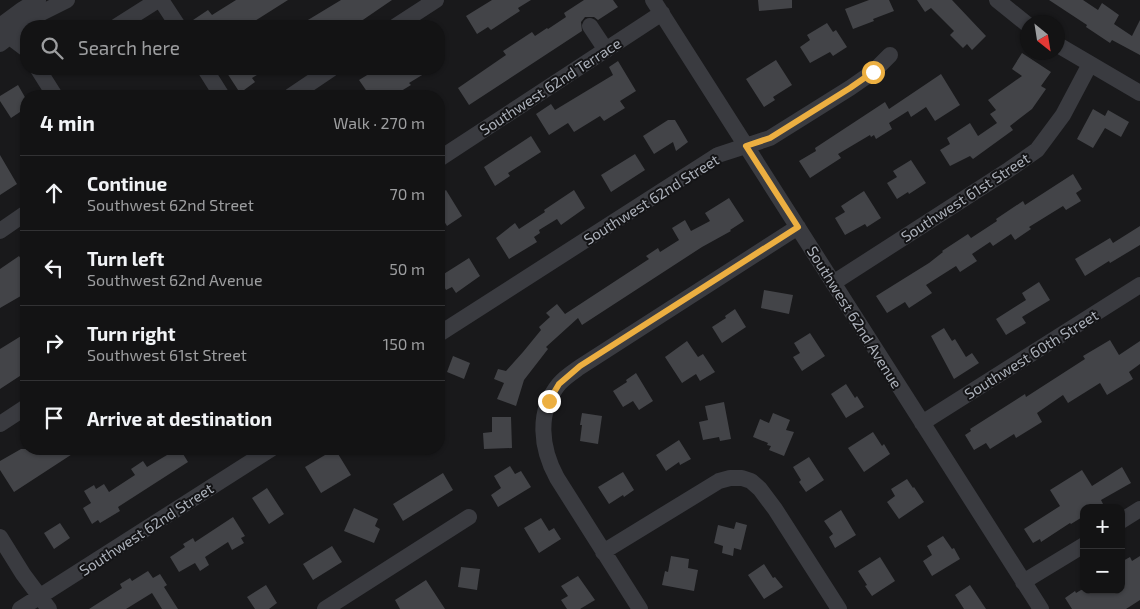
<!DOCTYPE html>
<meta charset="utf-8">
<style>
body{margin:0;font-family:"Exo 2",sans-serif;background:#1c1c1d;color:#f1f3f6}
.controls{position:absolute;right:15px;bottom:15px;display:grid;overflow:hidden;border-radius:10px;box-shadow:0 1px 4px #0004}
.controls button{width:45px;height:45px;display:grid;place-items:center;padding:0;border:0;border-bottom:1px solid #323234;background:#131314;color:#f1f3f6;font:25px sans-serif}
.compass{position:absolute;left:1020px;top:15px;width:45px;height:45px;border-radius:50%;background:#131314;box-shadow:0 1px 4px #0004;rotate:150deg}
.stop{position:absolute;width:15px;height:15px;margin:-11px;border:4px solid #ecaf41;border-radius:50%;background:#fff}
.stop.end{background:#ecaf41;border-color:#fff;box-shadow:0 1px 5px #0008}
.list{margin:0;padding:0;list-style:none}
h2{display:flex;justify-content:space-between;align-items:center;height:65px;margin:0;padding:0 20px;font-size:21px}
h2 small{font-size:16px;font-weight:400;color:#9d9ea0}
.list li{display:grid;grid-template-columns:32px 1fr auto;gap:15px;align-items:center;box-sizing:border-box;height:75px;padding:0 20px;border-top:1px solid #323234}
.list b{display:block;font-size:19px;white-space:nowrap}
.list p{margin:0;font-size:16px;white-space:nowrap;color:#9d9ea0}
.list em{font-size:16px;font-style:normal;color:#9d9ea0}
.icon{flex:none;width:28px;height:28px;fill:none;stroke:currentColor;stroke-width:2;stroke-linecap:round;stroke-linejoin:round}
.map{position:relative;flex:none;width:1140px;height:609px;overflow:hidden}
.search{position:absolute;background:#131314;box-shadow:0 1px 4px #0004;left:20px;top:20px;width:425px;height:55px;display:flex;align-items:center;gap:12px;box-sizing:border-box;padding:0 18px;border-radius:20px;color:#9d9ea0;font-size:19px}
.panel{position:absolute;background:#131314;box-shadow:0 1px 4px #0004;left:20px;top:90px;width:425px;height:365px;border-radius:20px}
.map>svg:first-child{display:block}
.building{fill:#434448}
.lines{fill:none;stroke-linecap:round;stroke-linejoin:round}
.minor{stroke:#3a3b40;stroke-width:16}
.route{stroke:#ecaf41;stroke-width:6}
.labels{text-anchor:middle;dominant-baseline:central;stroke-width:4;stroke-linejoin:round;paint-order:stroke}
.street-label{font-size:15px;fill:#acb1ba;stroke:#141416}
</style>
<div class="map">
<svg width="1140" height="609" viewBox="0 0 1140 609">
<rect width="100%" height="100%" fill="#19191b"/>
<!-- building -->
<path class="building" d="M236,0H288L247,26H188L187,24L208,10L212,15Z
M341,0H392L354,26H298Z
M492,0H531L518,8L520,11L491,30L488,27L477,34L466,16Z
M584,0H613L618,7L598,20L594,17H585L581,22L582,31L469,105L458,88L506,55L503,51L532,32L535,36L547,28L548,29L566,17L564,13Z
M758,0H792V8L759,11Z
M869,0H889L894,11L873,19L874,21L853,29L845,9Z
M917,0H952L986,36L972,50L967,44L963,48L950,35L954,31L931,8L925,12Z
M1049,0H1083L1098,10L1102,3L1119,15L1114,24L1132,36L1140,20V55L1112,40L1110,43L1086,27L1087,25Z
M827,23L833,32L836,30L847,47L833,56L830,52L810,63L800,47L810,40L807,35Z
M1022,53L1051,72L1041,86L1046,89L1032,109L1010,126L1013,130L973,159L970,156L950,166L940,150L950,144L947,138L970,123L978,136L997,123L990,114L996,110L988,100L1022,76L1012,69Z
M776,60L792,85L773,97L775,100L764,107L746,79Z
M618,61L636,91L620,101L625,108L604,121L600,116L574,132L568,123L549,135L536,114L551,104L555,110L613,75L609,67Z
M233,69H267L252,78L255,82L240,93L227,73Z
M377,69H432L409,83L411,85L393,96H370L359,80Z
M941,74L960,105L935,121L926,107L911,117L908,111L889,123L892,129L876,139L874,135L871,137L870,135L838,154L841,158L810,178L799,161L816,151L815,148L885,102L889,109Z
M18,85L26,99V108L11,118L0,101V96Z
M1093,109L1105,116L1108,110L1129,122L1121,137L1105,128L1093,148L1077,139Z
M668,120H675L688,142L676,151L673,142L654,154L643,136Z
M531,136L541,152L508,173L510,176L495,186L484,167Z
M635,154L645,170L611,192L601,175Z
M0,155L17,184L0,195Z
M911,160L926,183L909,194L908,192L897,199L887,183L897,177L893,171Z
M1073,174L1082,189L1076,193L1081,201L1066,210L1063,206L1029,227L1031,229L1015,240L1011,234L993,246L990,242L972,254L977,261L960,272L956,266L926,285L932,293L909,308L905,302L887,313L876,296L929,263L943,252L942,251L968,234L971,238L997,221L996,219L1023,201L1025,205Z
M446,190L462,216L447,226L439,213V195Z
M574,190L585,208L561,225L557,219L539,230L540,233L534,237L537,242L509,259L496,238L515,223L519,229L545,212L544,210Z
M864,191L881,218L867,227L865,224L845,235L835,218L845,212L841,206Z
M729,198L744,221L730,230L731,231L702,247L582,325L578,318L546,347L548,349L524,380L516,406L497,399L504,383L494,379L498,369L506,371L523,352L541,330L539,327L550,317L546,313L557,304L565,314L649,259L646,256L658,248L660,252L679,240L672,228L685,220L691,231L710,221L705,213Z
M1140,226V245L1110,263L1109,261L1085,276L1075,259L1110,238L1113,243Z
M19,256L26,267V293L0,308V269Z
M469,258L480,276L456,293L452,287L446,290L439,277Z
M1039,282L1050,300L1022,317L1026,323L1006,335L996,319L1026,300L1022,293Z
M764,290L793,295L789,314L761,308Z
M735,309L746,327L722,343L712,327L726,318L725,316Z
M944,328L952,341L955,339L966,357L972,353L979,363L954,379L931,336Z
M26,333V372L0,389V349Z
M810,333L825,356L802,371L793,357L800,353L794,343Z
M1110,340L1119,355L1140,341V364L1129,372L1133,379L1107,395L1100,383L1068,403L1063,395L1037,413L1042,422L1016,438L1014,434L990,449L986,443L974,450L965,435L971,431L970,429L1025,394L1026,397L1085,359L1083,356Z
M687,341L698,357L703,354L715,372L700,381L696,374L682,383L665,357Z
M453,356L470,363L464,379L447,372Z
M636,373L653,401L639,410L633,401L623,407L613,391L627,382L626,380Z
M846,384L855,398L857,396L864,407L846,418L831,394Z
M724,402L731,439L720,441L719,437L703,440L699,422L708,420L705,406Z
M582,413L602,416L598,444L580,441L582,425H580Z
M773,413L790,420L786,430L794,432L784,456L769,450L771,446L767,445L768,443L753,437L760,419L769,423Z
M492,417H511L512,448L484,449L483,433L492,432Z
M873,432L882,446L884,444L890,454L864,472L848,448Z
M679,440L691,459L680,465L679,462L666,471L656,455Z
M21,449H80L14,492L0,470V461Z
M177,449H180L188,462L118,507L120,511L100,523L98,520L92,524L83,508L91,503L84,491L94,485L96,489L104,484L109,492L135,475L131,469L143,461L147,467Z
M335,449L351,475L321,493L305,467Z
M809,457L824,480L806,492L799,482L801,480L793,467Z
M510,466L515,474L521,471L531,487L498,507L491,495L501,488L494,476Z
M1122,467L1131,483L1101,500L1103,504L1097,508H1084V516L1071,524L1070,523L1041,542L1040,539L1033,543L1024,529L1060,506L1050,490L1082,470L1092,486Z
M623,472L634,490L624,497L623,495L609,504L598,487Z
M443,473L453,490L403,521L393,504Z
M907,479L913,488L914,487L924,502L899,519L887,502L895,496L891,489Z
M267,488L284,514L269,524L252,498Z
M354,508L378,519L375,526L380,529L374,543L344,531Z
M841,510L856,535L835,548L829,537L833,534L824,521Z
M233,517L245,536L241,538L244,543L232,550L228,542L205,557L209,565L200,571L195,563L179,572L170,557L185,547L183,544L193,538L195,542Z
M541,518L549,531L554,528L561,539L539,553L524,528Z
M736,522L747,525L741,550L734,548L733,556L722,553L723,546L714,543L718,525L734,529Z
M60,523L70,538L54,549L44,533Z
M943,536L952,549L954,548L960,559L932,576L923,561L932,555L927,546Z
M332,546L342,562L313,580L303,564Z
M671,556L689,559L688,568L698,570L694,591L662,585L665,571L668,572Z
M1140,556V600L1126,609H1072L1065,598L1075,591L1076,593L1081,590H1121V562L1130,557L1132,561Z
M880,557L895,581L872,596L865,586L867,585L858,571Z
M764,564L773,578L775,577L783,587L764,599L748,575Z
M461,567L480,569L477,590L458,587Z
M148,571L153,578L160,574L167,585L164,587L178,609H162L152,593L126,609H89L122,588L120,584L130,578L132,581Z
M578,576L595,600L580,609H567L561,600L568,596L561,586Z
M426,580L445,609H400L395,600Z
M266,585L277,603L269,609H255L247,597Z
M970,585L986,609H964L955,595Z"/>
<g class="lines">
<!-- minor -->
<path class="minor" d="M161,0L178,26
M653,0L1041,609
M997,0L1028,25
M0,26L23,9L38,0
M117,26L158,0
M396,26L436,0
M590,26L606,50
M2,31L26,49
M0,44L39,14L67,0
M1058,45L1140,93
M38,69L55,96
M205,69L222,96
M291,96L331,69
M439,159L662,13
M0,231L26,213
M833,283L1007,171L1037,150L1063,115L1090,64
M439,334L718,155L770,138L850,88L873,72L890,55
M922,423L1140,285
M0,424L26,407
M1121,521L1140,509
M0,537L23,574L49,609
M603,552L719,481L730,478H742L751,481L760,489L775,509L839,609
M1023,582L1084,545
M20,609L271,449
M325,609L469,517
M640,609L557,478C541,449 536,412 559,384C565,377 573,372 580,367L798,227"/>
</g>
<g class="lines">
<!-- route -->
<path class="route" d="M549,401L559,384L580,366L798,227L746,146L770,138L850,88L873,72"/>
</g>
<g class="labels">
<!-- street labels -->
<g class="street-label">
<text transform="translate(550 86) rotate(-33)">Southwest 62nd Terrace</text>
<text transform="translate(965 197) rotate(-33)">Southwest 61st Street</text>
<text transform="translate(651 199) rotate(-32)">Southwest 62nd Street</text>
<text transform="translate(855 317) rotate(58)">Southwest 62nd Avenue</text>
<text transform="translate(1031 354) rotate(-32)">Southwest 60th Street</text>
<text transform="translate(146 529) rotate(-33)">Southwest 62nd Street</text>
</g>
</g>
</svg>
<div class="controls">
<button>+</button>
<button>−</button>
</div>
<svg class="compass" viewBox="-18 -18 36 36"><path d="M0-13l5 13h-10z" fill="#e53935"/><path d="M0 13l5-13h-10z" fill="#9d9ea0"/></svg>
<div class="stop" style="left:873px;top:72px"></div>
<div class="stop end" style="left:549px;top:401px"></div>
<div class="search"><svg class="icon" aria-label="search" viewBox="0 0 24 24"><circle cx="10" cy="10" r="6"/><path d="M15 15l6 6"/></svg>Search here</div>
<section class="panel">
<h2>4 min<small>Walk · 270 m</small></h2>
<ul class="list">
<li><svg class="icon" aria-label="ahead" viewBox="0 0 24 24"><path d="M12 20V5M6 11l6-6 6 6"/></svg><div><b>Continue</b><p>Southwest 62nd Street</p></div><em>70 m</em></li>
<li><svg class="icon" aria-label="left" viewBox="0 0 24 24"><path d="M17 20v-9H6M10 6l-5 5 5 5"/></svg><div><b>Turn left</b><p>Southwest 62nd Avenue</p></div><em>50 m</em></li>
<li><svg class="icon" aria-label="right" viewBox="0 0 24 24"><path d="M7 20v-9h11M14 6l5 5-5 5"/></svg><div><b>Turn right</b><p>Southwest 61st Street</p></div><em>150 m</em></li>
<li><svg class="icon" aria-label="arrive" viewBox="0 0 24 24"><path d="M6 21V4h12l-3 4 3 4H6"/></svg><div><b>Arrive at destination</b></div></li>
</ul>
</section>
</div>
